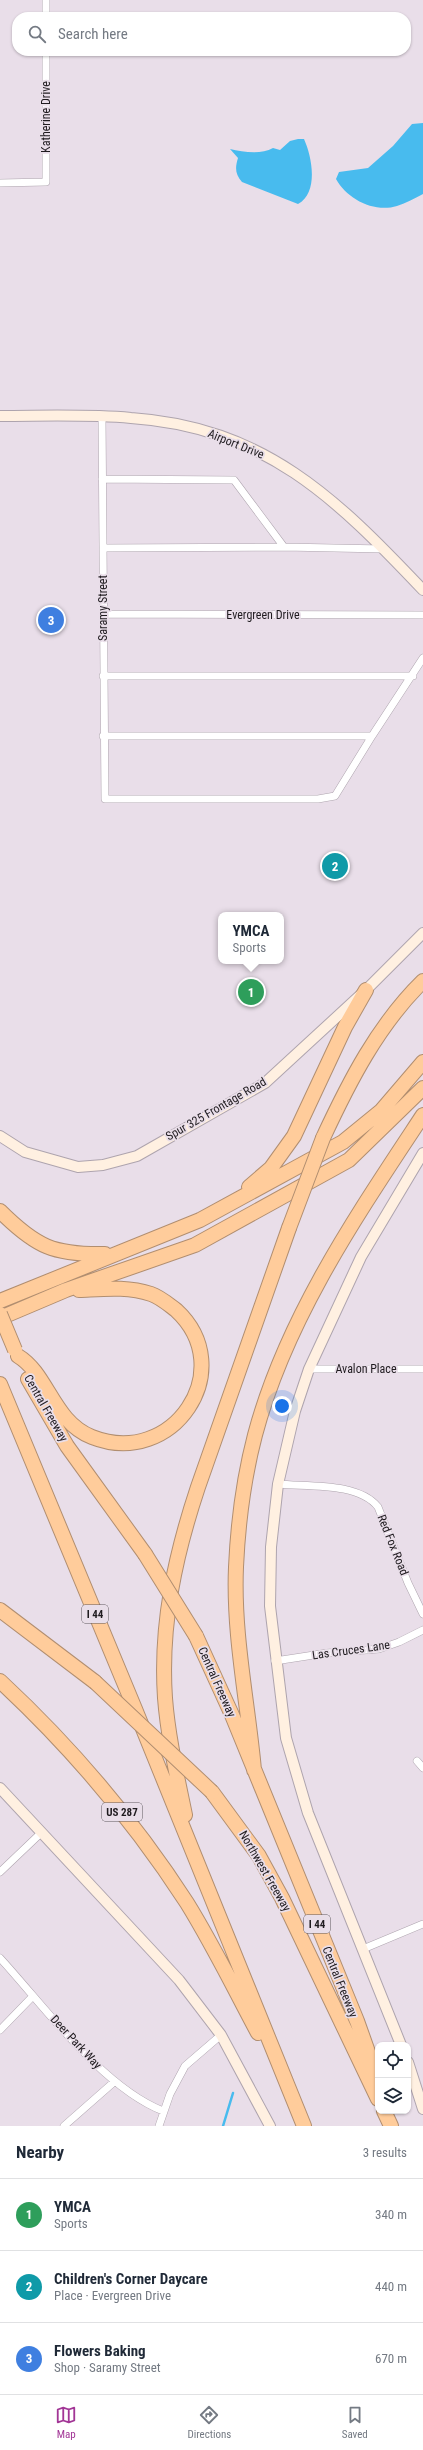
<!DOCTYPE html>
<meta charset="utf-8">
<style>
body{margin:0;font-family:"Roboto Condensed",sans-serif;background:#f6f6f7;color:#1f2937}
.controls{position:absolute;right:12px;bottom:12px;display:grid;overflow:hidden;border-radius:8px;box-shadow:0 1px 3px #0004}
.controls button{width:36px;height:36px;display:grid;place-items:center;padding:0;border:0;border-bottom:1px solid #e0e1e3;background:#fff;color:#1f2937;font:20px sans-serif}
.you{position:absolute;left:282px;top:1406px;width:14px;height:14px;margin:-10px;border:3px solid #fff;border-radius:50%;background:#1a73e8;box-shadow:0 0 0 6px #1a73e833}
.badge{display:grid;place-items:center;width:26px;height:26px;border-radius:50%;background:#a23696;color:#fff;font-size:13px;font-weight:700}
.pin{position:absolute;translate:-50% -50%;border:2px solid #fff;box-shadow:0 1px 4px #0006}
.popup{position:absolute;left:218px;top:912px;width:66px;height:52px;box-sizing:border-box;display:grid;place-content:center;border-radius:8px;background:#fff;filter:drop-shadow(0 1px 3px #0005);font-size:13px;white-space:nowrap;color:#747a83}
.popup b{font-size:15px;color:#1f2937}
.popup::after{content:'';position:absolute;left:50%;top:100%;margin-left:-8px;border:8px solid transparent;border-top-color:#fff}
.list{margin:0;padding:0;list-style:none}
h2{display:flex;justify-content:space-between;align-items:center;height:52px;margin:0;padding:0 16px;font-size:17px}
h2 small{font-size:13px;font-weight:400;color:#747a83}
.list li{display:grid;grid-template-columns:26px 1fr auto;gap:12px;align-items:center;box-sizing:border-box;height:72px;padding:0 16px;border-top:1px solid #e0e1e3}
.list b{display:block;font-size:15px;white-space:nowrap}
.list p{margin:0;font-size:13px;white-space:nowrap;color:#747a83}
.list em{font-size:13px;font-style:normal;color:#747a83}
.icon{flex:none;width:22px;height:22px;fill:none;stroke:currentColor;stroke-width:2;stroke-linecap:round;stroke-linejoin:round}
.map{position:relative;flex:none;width:423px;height:2126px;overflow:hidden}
.search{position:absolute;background:#fff;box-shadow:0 1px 3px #0004;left:12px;right:12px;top:12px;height:44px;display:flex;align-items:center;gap:10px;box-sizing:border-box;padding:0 14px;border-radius:16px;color:#747a83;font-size:15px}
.sheet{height:268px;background:#fff}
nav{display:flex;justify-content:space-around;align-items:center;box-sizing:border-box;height:56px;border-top:1px solid #e0e1e3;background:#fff;font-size:11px;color:#747a83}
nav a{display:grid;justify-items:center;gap:2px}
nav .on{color:#a23696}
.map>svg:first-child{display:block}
.water{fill:#48bbee}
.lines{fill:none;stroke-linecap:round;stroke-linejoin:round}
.stream{stroke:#48bbee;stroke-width:2.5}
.minor-casing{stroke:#aea4ae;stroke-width:8}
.secondary-casing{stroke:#aea4ae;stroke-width:12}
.motorway-casing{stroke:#b18e70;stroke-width:16}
.minor{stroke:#fff;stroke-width:7}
.secondary{stroke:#fff0e1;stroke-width:10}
.motorway{stroke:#ffcc9b;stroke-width:14}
.motorway-bridge-casing{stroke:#b18e70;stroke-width:16;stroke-linecap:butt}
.motorway-bridge{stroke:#ffcc9b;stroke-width:14}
.labels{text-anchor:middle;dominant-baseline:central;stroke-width:3.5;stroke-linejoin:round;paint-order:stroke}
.shield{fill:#e9dee9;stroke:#5c565c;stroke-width:1}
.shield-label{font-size:11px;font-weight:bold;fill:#1f1b1f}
.street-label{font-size:12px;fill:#1f1b1f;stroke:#e9dee9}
</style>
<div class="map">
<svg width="423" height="2126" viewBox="0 0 423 2126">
<rect width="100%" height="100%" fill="#e9dee9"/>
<!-- water -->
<path class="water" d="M423,123V194C415,198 406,203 397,206C374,213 347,199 336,179L339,172L368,168L393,146L412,124Z
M298,139H304C312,157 319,192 298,204L242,182C235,174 235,168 238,158L230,149C243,152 261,155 273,148L280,150L290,141Z"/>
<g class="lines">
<!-- stream -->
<path class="stream" d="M223,2126L233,2093"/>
<defs>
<path id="minor" d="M46,0V17
M0,183L46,182V51
M102,417L105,799H318L335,796L372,736
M102,479L234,480L284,547L384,549
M103,548L284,547
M103,614L423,615
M103,676H413
M103,736H372L423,658
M309,1369H423
M278,1484C308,1487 358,1482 378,1507L408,1583L423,1614
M275,1661L327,1653L379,1649L399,1642L423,1630
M417,1761L423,1768
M0,1872L42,1832
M363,1949L423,1924
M0,1958C45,2007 102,2087 163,2111
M0,2030L33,1996
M64,2126L114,2082
M159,2126L170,2094L185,2066L221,2035"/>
<path id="secondary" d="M0,416C43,416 87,414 131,418C264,427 336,498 423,590
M0,1136L25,1152L78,1167L103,1165L137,1156L265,1083L366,990L423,933
M0,1788L179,1980L221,2035L270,2126
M401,2045L308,1813L286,1738L270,1606L271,1547L278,1484L295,1411L309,1369L361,1257L423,1153
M408,2062L423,2109"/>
<path id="motorway" d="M323,1138C349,1082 378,1025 423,981
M249,1187L271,1168L294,1136L345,1027L366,990
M0,1211C36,1247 54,1255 105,1254
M0,1301L200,1220L343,1142L381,1111L423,1062
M0,1318L66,1290L195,1245L349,1160L423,1088
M18,1356C48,1374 53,1422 92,1437C173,1469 240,1369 176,1310C168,1304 160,1297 151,1294C127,1286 103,1289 79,1290
M28,1379L67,1446L145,1554
M0,1384L135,1709L304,2126
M0,1610L95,1682
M196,1636L232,1715L357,2021L378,2080
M0,1681C71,1747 134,1821 187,1903C213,1945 235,1990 258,2033
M254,1770C248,1703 233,1635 236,1567C238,1523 244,1477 255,1435C286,1318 357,1215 423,1115
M212,1792L259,1856L282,1898L378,2099
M185,1815C177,1776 168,1737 165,1698C160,1625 175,1556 198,1487L289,1228
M384,2111L391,2126"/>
</defs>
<!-- minor casing -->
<use href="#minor" class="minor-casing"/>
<!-- secondary casing -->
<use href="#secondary" class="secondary-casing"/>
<!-- motorway casing -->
<use href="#motorway" class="motorway-casing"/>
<!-- minor -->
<use href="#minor" class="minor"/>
<!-- secondary -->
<use href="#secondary" class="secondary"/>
<!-- motorway -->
<use href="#motorway" class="motorway"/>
<defs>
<path id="motorway-bridge" d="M289,1228L323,1138
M0,1314L15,1350
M145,1554L196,1636
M95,1682L212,1792"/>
</defs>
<!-- motorway-bridge casing -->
<use href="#motorway-bridge" class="motorway-bridge-casing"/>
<!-- motorway-bridge -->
<use href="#motorway-bridge" class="motorway-bridge"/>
</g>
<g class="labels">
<!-- shield labels -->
<g class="shield">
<rect x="82" y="1605" width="26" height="18" rx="3"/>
<rect x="102" y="1803" width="40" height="18" rx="3"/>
<rect x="304" y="1915" width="26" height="18" rx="3"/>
</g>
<g class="shield-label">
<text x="95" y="1614">I 44</text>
<text x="122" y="1812">US 287</text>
<text x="317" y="1924">I 44</text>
</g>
<!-- street labels -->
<g class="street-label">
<text transform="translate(46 117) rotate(-90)">Katherine Drive</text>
<text transform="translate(236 444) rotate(22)">Airport Drive</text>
<text transform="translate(103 608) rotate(-90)">Saramy Street</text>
<text x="263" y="615">Evergreen Drive</text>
<text transform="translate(216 1109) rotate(-30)">Spur 325 Frontage Road</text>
<text x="366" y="1369">Avalon Place</text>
<text transform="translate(46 1408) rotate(60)">Central Freeway</text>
<text transform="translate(393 1545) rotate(68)">Red Fox Road</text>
<text transform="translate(351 1650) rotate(-8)">Las Cruces Lane</text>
<text transform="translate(217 1682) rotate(66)">Central Freeway</text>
<text transform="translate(265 1871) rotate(60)">Northwest Freeway</text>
<text transform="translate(340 1982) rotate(68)">Central Freeway</text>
<text transform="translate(76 2042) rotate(47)">Deer Park Way</text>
</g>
</g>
</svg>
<div class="controls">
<button><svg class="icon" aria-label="locate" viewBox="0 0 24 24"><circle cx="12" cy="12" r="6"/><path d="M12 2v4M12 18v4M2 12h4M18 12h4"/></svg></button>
<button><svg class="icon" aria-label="layers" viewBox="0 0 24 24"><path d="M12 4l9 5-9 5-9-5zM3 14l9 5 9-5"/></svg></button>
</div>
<div class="you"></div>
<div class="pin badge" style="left:251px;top:992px;background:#2e9e5b">1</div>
<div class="popup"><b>YMCA</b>Sports</div>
<div class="pin badge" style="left:335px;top:866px;background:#0f9aa8">2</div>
<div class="pin badge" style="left:51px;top:620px;background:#3f7fe0">3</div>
<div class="search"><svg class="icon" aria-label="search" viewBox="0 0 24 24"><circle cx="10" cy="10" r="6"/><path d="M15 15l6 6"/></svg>Search here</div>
</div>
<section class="sheet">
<h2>Nearby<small>3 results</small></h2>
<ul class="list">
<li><span class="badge" style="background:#2e9e5b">1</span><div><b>YMCA</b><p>Sports</p></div><em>340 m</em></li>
<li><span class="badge" style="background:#0f9aa8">2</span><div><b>Children's Corner Daycare</b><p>Place · Evergreen Drive</p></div><em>440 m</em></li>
<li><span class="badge" style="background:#3f7fe0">3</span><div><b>Flowers Baking</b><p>Shop · Saramy Street</p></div><em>670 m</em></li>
</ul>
</section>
<nav>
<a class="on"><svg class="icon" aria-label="map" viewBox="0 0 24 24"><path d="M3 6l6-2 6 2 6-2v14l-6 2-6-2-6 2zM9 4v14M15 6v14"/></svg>Map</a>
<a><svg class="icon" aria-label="directions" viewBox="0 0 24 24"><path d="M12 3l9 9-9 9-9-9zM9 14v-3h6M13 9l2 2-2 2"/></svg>Directions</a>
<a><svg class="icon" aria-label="saved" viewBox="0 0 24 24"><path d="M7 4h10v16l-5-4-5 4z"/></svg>Saved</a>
</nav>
